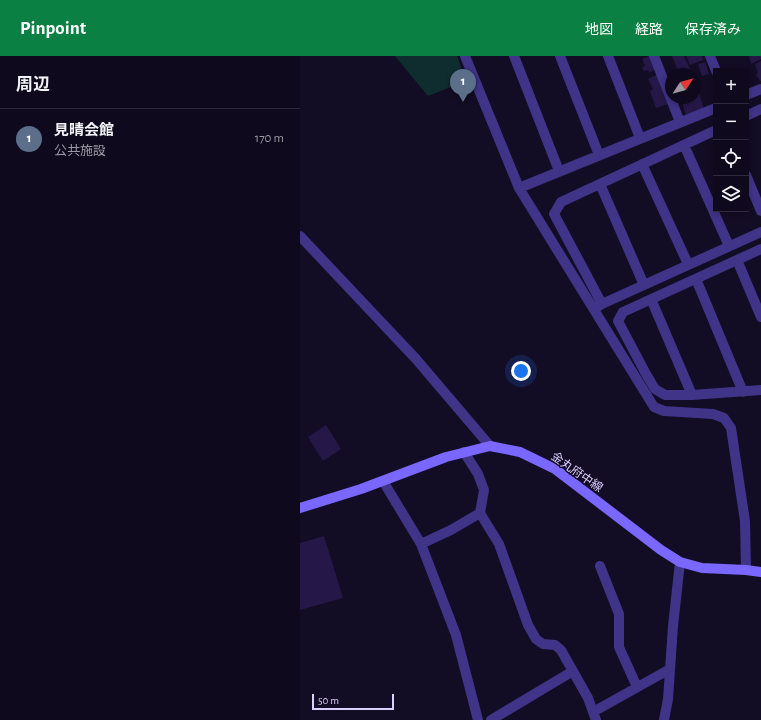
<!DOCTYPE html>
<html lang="ja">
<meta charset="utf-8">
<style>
body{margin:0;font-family:"Alegreya Sans","Noto Sans JP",sans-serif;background:#171225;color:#f1f3f6}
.controls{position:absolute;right:12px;top:12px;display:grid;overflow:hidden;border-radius:0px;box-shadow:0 2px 6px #0003}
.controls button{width:36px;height:36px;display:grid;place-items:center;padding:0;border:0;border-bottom:1px solid #2e2a3b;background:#0e091c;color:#f1f3f6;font:20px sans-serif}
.compass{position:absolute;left:365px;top:12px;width:36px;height:36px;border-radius:50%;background:#0e091c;box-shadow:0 2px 6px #0003;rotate:54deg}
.scale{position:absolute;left:12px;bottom:10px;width:82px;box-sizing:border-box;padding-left:4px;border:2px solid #dad0ff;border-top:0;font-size:11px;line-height:14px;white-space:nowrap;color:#dad0ff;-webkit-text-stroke:3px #130c25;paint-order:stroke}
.you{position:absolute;left:221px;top:315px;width:14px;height:14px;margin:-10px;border:3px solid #fff;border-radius:50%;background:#1a73e8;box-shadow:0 0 0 6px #1a73e833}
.badge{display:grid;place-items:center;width:26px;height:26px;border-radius:50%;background:#0b8043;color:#fff;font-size:13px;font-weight:700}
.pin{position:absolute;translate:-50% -33px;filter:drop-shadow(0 1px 2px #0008)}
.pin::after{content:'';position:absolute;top:21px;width:14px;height:12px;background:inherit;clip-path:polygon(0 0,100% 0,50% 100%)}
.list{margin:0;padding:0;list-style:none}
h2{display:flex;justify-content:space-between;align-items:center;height:52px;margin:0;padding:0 16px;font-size:17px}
h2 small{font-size:13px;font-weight:400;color:#9b9aa3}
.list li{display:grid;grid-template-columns:26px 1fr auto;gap:12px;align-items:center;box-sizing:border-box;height:60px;padding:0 16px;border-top:1px solid #2e2a3b}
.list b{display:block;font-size:15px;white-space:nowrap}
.list p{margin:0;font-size:13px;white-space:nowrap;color:#9b9aa3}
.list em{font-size:13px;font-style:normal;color:#9b9aa3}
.icon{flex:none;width:22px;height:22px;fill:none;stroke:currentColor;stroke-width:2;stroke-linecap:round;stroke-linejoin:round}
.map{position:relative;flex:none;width:461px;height:664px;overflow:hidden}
header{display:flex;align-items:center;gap:24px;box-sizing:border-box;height:56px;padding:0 20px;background:#0b8043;color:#fff}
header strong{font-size:19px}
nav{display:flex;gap:22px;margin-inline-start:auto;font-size:14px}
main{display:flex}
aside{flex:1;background:#0e091c}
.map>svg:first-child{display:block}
.green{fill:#0f2d2f}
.building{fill:#251747}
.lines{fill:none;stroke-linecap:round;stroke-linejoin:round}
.minor{stroke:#3f3487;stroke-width:10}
.secondary{stroke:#7967ff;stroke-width:10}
.labels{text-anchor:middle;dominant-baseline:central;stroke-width:3;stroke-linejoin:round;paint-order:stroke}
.street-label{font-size:12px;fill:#dad0ff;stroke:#130c25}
</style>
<header>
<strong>Pinpoint</strong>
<nav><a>地図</a><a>経路</a><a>保存済み</a></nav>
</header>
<main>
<aside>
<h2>周辺<small></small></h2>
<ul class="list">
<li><span class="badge" style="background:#5c6f8a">1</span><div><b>見晴会館</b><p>公共施設</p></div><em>170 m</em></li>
</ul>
</aside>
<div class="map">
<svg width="461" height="664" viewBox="0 0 461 664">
<rect width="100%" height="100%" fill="#130c25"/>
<!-- green -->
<path class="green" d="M95,0H157L166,25L128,40Z"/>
<!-- building -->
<path class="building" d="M349,0H352L357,11L350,17L348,14L344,15L342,12L345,9L342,3Z
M372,0H384L390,13L378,15Z
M386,0H402L403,4L390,9Z
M449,0H461V3L451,8Z
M461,5V25H460L456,19L458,18L455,8Z
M405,6L409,18L402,20L398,8Z
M358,18L368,48L356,52L350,35L353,33L348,23Z
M395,30L398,34L404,53L386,60L381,42H395Z
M26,369L41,393L23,405L8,381Z
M24,480L43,542L0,554V487Z"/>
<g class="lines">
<!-- minor -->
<path class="minor" d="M165,0L219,132L354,351L364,355L413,358L424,362L431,372L445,465L446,514
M214,0L259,115
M260,0L299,99
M308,0L340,82
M354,0L380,66
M410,0L416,15
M446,39L461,33
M446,60L461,53
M384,89L429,190
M342,108L388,208
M446,119L461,155
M300,128L344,229
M219,132L416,52
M0,180L116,303L190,390
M461,193L323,256L318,265L346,318L355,333L365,339H392L461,334
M437,204L461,261
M396,223L443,336
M351,243L392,339
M302,248L254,158L261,146L416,74
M297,251L302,248L461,176
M164,396L178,418L184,434L180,457L199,488L228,569L236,583L243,588L255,589L261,594L288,642L296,664
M83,425L121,488L156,579L178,664
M121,488L151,474L180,457
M300,510L319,558V591L337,631
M293,656L370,613
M191,664L273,615
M364,664L368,643L373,570L380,506"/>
<!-- secondary -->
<path class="secondary" d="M0,452L61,433L146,401L190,390L220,396L255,413L361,494L380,506L402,512L446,514L461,516"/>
</g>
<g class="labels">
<!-- street labels -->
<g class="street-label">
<text transform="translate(277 416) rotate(35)">金丸府中線</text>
</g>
</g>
</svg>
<div class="controls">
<button>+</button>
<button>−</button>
<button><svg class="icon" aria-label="locate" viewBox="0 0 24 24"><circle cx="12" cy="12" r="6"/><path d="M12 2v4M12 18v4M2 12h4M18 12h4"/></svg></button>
<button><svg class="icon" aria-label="layers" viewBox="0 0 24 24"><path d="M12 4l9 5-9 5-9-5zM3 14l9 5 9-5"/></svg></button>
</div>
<svg class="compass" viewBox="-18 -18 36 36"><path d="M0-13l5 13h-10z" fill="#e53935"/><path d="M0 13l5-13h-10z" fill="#9b9aa3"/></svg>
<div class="scale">50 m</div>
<div class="you"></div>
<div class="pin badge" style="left:163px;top:46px;background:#5c6f8a">1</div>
</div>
</main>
